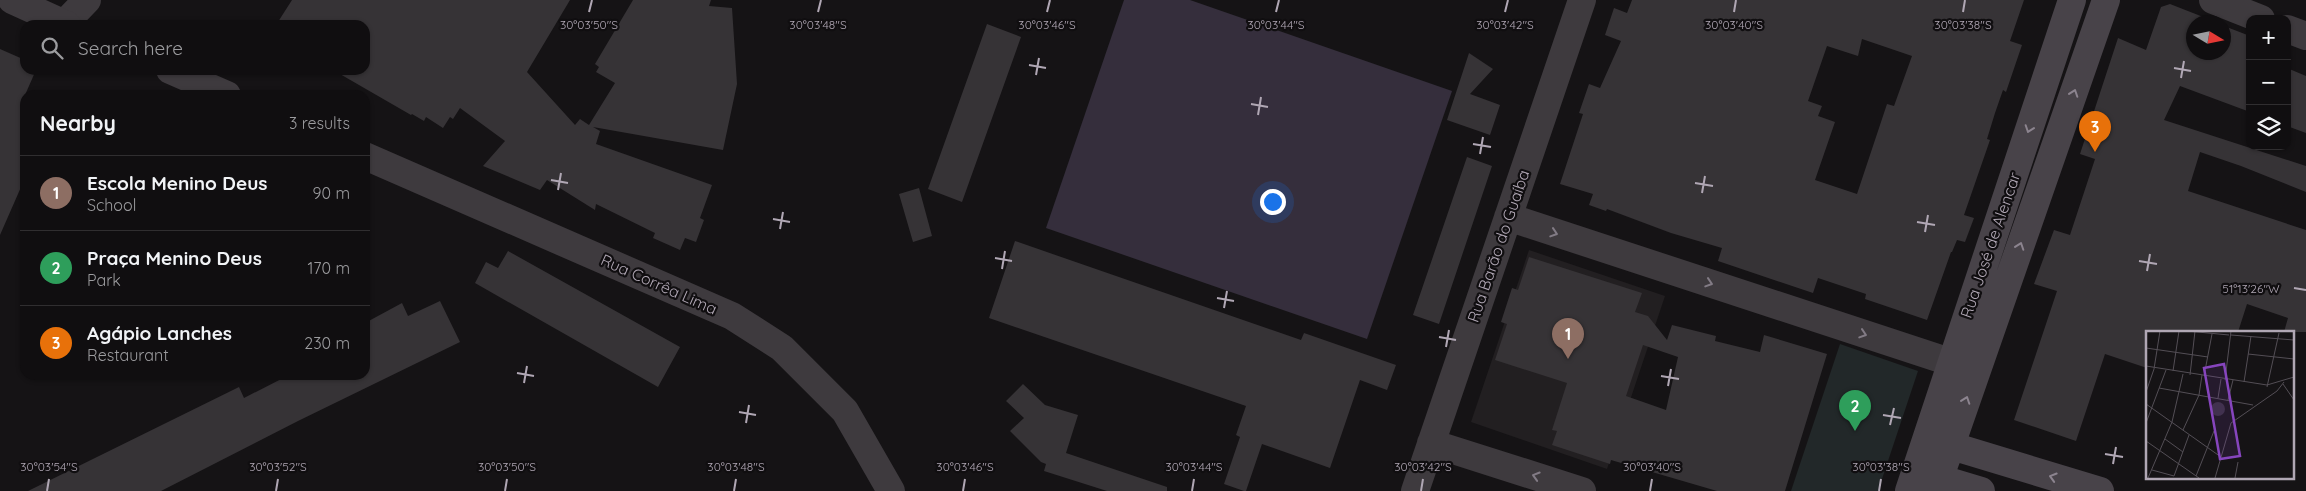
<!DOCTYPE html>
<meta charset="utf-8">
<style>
body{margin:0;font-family:Quicksand,sans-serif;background:#191719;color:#f1f3f6}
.controls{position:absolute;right:15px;top:15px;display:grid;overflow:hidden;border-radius:10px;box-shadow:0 1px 4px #0004}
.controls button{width:45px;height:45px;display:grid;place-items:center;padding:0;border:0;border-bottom:1px solid #302e30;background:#100e10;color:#f1f3f6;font:25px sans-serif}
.compass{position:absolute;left:2186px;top:15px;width:45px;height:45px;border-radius:50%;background:#100e10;box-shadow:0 1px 4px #0004;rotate:100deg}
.you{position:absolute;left:1272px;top:201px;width:18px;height:18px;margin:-12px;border:4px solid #fff;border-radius:50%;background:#1a73e8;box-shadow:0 0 0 8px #1a73e833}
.badge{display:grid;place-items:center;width:32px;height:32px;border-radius:50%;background:#db2777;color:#fff;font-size:16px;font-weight:700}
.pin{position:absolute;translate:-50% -41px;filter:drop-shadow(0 1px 2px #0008)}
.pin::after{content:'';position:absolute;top:26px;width:18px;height:15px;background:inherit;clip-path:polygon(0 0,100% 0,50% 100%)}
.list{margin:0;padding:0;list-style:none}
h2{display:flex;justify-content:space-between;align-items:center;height:65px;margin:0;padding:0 20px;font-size:21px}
h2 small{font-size:16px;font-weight:400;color:#9c9c9f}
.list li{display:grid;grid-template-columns:32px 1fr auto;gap:15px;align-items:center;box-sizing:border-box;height:75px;padding:0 20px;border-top:1px solid #302e30}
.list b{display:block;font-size:19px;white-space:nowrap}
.list p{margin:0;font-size:16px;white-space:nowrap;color:#9c9c9f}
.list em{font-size:16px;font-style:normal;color:#9c9c9f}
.icon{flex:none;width:28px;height:28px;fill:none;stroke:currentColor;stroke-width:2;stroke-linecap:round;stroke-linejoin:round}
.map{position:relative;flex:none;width:2306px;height:491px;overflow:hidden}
.search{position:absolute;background:#100e10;box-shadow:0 1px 4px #0004;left:20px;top:20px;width:350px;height:55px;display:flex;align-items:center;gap:12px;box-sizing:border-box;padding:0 18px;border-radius:15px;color:#9c9c9f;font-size:19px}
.panel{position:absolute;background:#100e10;box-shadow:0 1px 4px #0004;left:20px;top:90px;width:350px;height:290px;border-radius:15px}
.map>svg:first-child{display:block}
.built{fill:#221f21}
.green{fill:#222829}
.water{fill:#352e3c}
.building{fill:#363336;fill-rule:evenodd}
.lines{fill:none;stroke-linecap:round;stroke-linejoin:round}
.minor{stroke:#3e3a3e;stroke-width:28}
.tertiary{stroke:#3e3a3e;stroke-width:28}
.secondary{stroke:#484349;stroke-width:28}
.oneway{stroke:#8c848f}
.oneway2{stroke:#827b85}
.ticks{fill:none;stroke:#b0a7b4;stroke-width:2}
.labels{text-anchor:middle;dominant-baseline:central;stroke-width:4.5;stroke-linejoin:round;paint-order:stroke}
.street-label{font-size:16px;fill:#b0a7b4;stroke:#100e10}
.inset-road{fill:none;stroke:#534e55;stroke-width:1}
.view{fill:#8645bd;fill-opacity:0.15;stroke:#8645bd;stroke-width:2.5}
.inset-edge{fill:none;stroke:#b0a7b4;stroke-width:2.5}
.ticks-label{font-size:12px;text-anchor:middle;fill:#b0a7b4;stroke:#100e10;stroke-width:4.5;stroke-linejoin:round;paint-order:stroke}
</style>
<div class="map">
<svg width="2306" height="491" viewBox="0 0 2306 491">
<rect width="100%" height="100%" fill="#151315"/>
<!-- built -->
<path class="built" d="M1529,250L1665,296L1607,469L1471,422Z"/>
<!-- green -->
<path class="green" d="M1840,344L1918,371L1878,491H1791Z"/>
<!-- water -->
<path class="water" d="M1124,0H1190L1452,91L1367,339L1046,228Z"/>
<!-- building -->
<path class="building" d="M292,0H570L527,72L575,125L580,119L589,125L615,83L596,72L599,67L595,64L633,0H711L709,6L732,8L737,84L723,150L593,127L600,131L596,144L712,185L700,218L704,220L696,242L685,238L680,250L653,238L655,233L596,204L595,210L547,180L540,190L483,166L505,141L460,108L453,119L450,117L443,128L426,117L424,121L412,114L411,115L333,70H365V25H276Z
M1632,0H2024L2010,41L2022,45L2006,92L2003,90L1995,113L1987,139L1990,140L1964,215L1974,218L1965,242L1957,240L1952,252H1951L1927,320L1865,299L1866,294L1818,278L1813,293L1718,261L1722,248L1671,233L1607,209L1606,211L1589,205L1593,194L1560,184L1583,114L1579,113L1589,84L1600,88L1621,41L1605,35L1614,8L1627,13ZM1862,39L1912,56L1894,106L1887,104L1857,194L1815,180L1835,122L1818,116L1822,106L1808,101L1827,46L1858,56Z
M2170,4L2216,22H2194V52H2224V26L2250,36V112L2180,86L2164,120L2306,166V192L2241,166L2200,152L2188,191L2306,230V332H2284L2288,318L2247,304L2238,332H2147V368L2105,354L2076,441L2014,420L2057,291L2034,284L2054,230L2070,235L2095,159L2080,154L2118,38L2146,50L2161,7Z
M987,24L1021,37L962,202L928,189Z
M0,49L25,60V70H36L25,95V178L0,235Z
M1469,53L1493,69L1470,94L1500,105L1490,135L1447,120Z
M2287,68L2306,76V133L2287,126Z
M1467,157L1492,166L1439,324L1413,315Z
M919,188L932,236L913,242L899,194Z
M1015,241L1301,340L1304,333L1396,365L1387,390L1360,380L1330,468L1262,444L1246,491H1244L1224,484L1240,437L1236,435L1246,406L989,318Z
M508,251L680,347L658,387L475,283L486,262L498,268Z
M1529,257L1642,293L1635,312L1648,316L1667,340L1672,325L1716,336L1715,341L1760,352L1764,335L1827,354L1785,491H1717L1611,460L1610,464L1552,445L1557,431L1552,430L1567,383L1495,360L1507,324L1501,322L1512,288L1518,290ZM1643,345L1678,357L1666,410L1626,396Z
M440,301L460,342L298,421L161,491H28L239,387L244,398L289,375H365V323L402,303L408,316Z
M1023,384L1045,405L1078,415L1066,453L1167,487V491H1107L1044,471L1046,464L1041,462L1010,431L1024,418L1006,401Z"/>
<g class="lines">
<!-- minor -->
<path class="minor" d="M2213,0L2261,19
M64,24L87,0
M2287,29L2306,36
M1508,217L1950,362
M1431,443L1582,491
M1415,491L1582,0"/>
<!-- tertiary -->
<path class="tertiary" d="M12,0L67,25
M170,70L227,95
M365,156L732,316L782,348L845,411L891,491"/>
<!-- secondary -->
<path class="secondary" d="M1932,440L2100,491
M1921,473L1981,491
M1909,491L2072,0
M1935,491L2106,0"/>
</g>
<!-- one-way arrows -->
<defs><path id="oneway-chevron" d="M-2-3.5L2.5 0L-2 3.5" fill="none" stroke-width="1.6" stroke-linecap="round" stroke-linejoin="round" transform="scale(1.25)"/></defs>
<g class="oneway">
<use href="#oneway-chevron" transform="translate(2074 93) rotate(-71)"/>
<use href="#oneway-chevron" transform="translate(2029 129) rotate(109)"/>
<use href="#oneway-chevron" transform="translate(2020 246) rotate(-71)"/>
<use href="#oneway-chevron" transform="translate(1966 400) rotate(-71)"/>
<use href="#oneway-chevron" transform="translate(2053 477) rotate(-163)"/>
</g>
<g class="oneway2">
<use href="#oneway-chevron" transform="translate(1554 233) rotate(18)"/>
<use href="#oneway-chevron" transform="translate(1709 283) rotate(18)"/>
<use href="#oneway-chevron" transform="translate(1863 334) rotate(18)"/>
<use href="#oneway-chevron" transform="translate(1536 476) rotate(-163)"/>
</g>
<!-- ticks -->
<path class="ticks" d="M589,12L592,0M818,12L821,0M1047,12L1050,0M1276,12L1279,0M1505,12L1508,0M1734,12L1736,0M1963,12L1965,0M1029,65L1046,68M2174,68L2191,71M1036,75L1039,58M2181,78L2184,61M1251,104L1268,107M1258,115L1261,97M1473,144L1491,147M1480,154L1483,137M551,180L568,183M1695,183L1713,186M558,190L561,173M1702,193L1705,176M773,219L790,222M1917,222L1935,225M780,229L783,212M1925,232L1928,215M995,258L1012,261M2139,261L2157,264M1002,269L1005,251M2147,271L2150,254M2294,288L2306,290M1217,298L1234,301M1224,308L1227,291M1439,337L1456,340M1446,347L1449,330M517,373L534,376M1661,376L1679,379M524,383L527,366M1668,386L1671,369M739,412L756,415M1883,415L1901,418M746,423L749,405M1890,425L1894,408M2105,454L2123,457M2113,464L2116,447M47,491L49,479M276,491L278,479M505,491L507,479M734,491L736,479M963,491L965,479M1192,491L1194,479M1421,491L1423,479M1650,491L1652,479M1879,491L1881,479"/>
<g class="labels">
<!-- street labels -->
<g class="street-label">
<text transform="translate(1990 245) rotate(-71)">Rua José de Alencar</text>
<text transform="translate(1498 246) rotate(-71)">Rua Barão do Guaíba</text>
<text transform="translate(659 284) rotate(24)">Rua Corrêa Lima</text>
</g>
</g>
<!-- overview -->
<g transform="translate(2146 331)">
<rect width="148" height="148" fill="#151315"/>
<path d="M65 78a7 7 0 1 1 14 0a7 7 0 1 1-14 0Z" fill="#352e3c"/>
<path class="inset-road" d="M41,0L83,4M85,4L148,9M0,17L62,26M102,23L148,28M0,35L121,54L148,46M27,40L33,0M44,44L49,0M58,45L66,3M79,49L85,0M98,51L105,5M137,53L148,69M121,56L133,2M13,57L107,74M0,61L8,38L14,0M72,67L75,48M82,69L87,49M0,73L75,126M0,92L20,39M37,99L53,64L56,44M19,108L37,121M0,110L53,147M6,139L28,145M28,145L43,104M50,145L68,100M2,147L26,91L37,43M69,147L85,92L131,60L138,51M89,147L92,131"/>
<path class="view" d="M78,33L94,125L74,128L58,37Z"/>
<rect width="148" height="148" class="inset-edge"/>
</g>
<g class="ticks-label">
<text x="589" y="29">30°03'50"S</text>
<text x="818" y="29">30°03'48"S</text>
<text x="1047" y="29">30°03'46"S</text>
<text x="1276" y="29">30°03'44"S</text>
<text x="1963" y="29">30°03'38"S</text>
<text x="1505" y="29">30°03'42"S</text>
<text x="1734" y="29">30°03'40"S</text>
<text x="2251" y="293">51°13'26"W</text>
<text x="278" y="471">30°03'52"S</text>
<text x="1423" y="471">30°03'42"S</text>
<text x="1652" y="471">30°03'40"S</text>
<text x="49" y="471">30°03'54"S</text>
<text x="507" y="471">30°03'50"S</text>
<text x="736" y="471">30°03'48"S</text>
<text x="965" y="471">30°03'46"S</text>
<text x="1194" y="471">30°03'44"S</text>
<text x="1881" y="471">30°03'38"S</text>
</g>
</svg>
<div class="controls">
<button>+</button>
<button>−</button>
<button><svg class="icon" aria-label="layers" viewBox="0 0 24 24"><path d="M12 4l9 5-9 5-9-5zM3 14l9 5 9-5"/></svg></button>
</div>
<svg class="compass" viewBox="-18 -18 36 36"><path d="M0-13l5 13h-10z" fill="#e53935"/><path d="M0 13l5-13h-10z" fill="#9c9c9f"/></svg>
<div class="you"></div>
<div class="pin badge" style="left:1568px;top:359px;background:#8d6e63">1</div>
<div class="pin badge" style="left:1855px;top:431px;background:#2e9e5b">2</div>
<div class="pin badge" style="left:2095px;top:152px;background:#e8710a">3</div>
<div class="search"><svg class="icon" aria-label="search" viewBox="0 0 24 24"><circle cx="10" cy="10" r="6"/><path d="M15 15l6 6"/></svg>Search here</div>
<section class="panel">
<h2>Nearby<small>3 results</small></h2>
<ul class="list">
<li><span class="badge" style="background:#8d6e63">1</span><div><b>Escola Menino Deus</b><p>School</p></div><em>90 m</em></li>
<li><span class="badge" style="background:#2e9e5b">2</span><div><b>Praça Menino Deus</b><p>Park</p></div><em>170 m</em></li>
<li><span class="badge" style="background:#e8710a">3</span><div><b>Agápio Lanches</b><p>Restaurant</p></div><em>230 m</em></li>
</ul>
</section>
</div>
